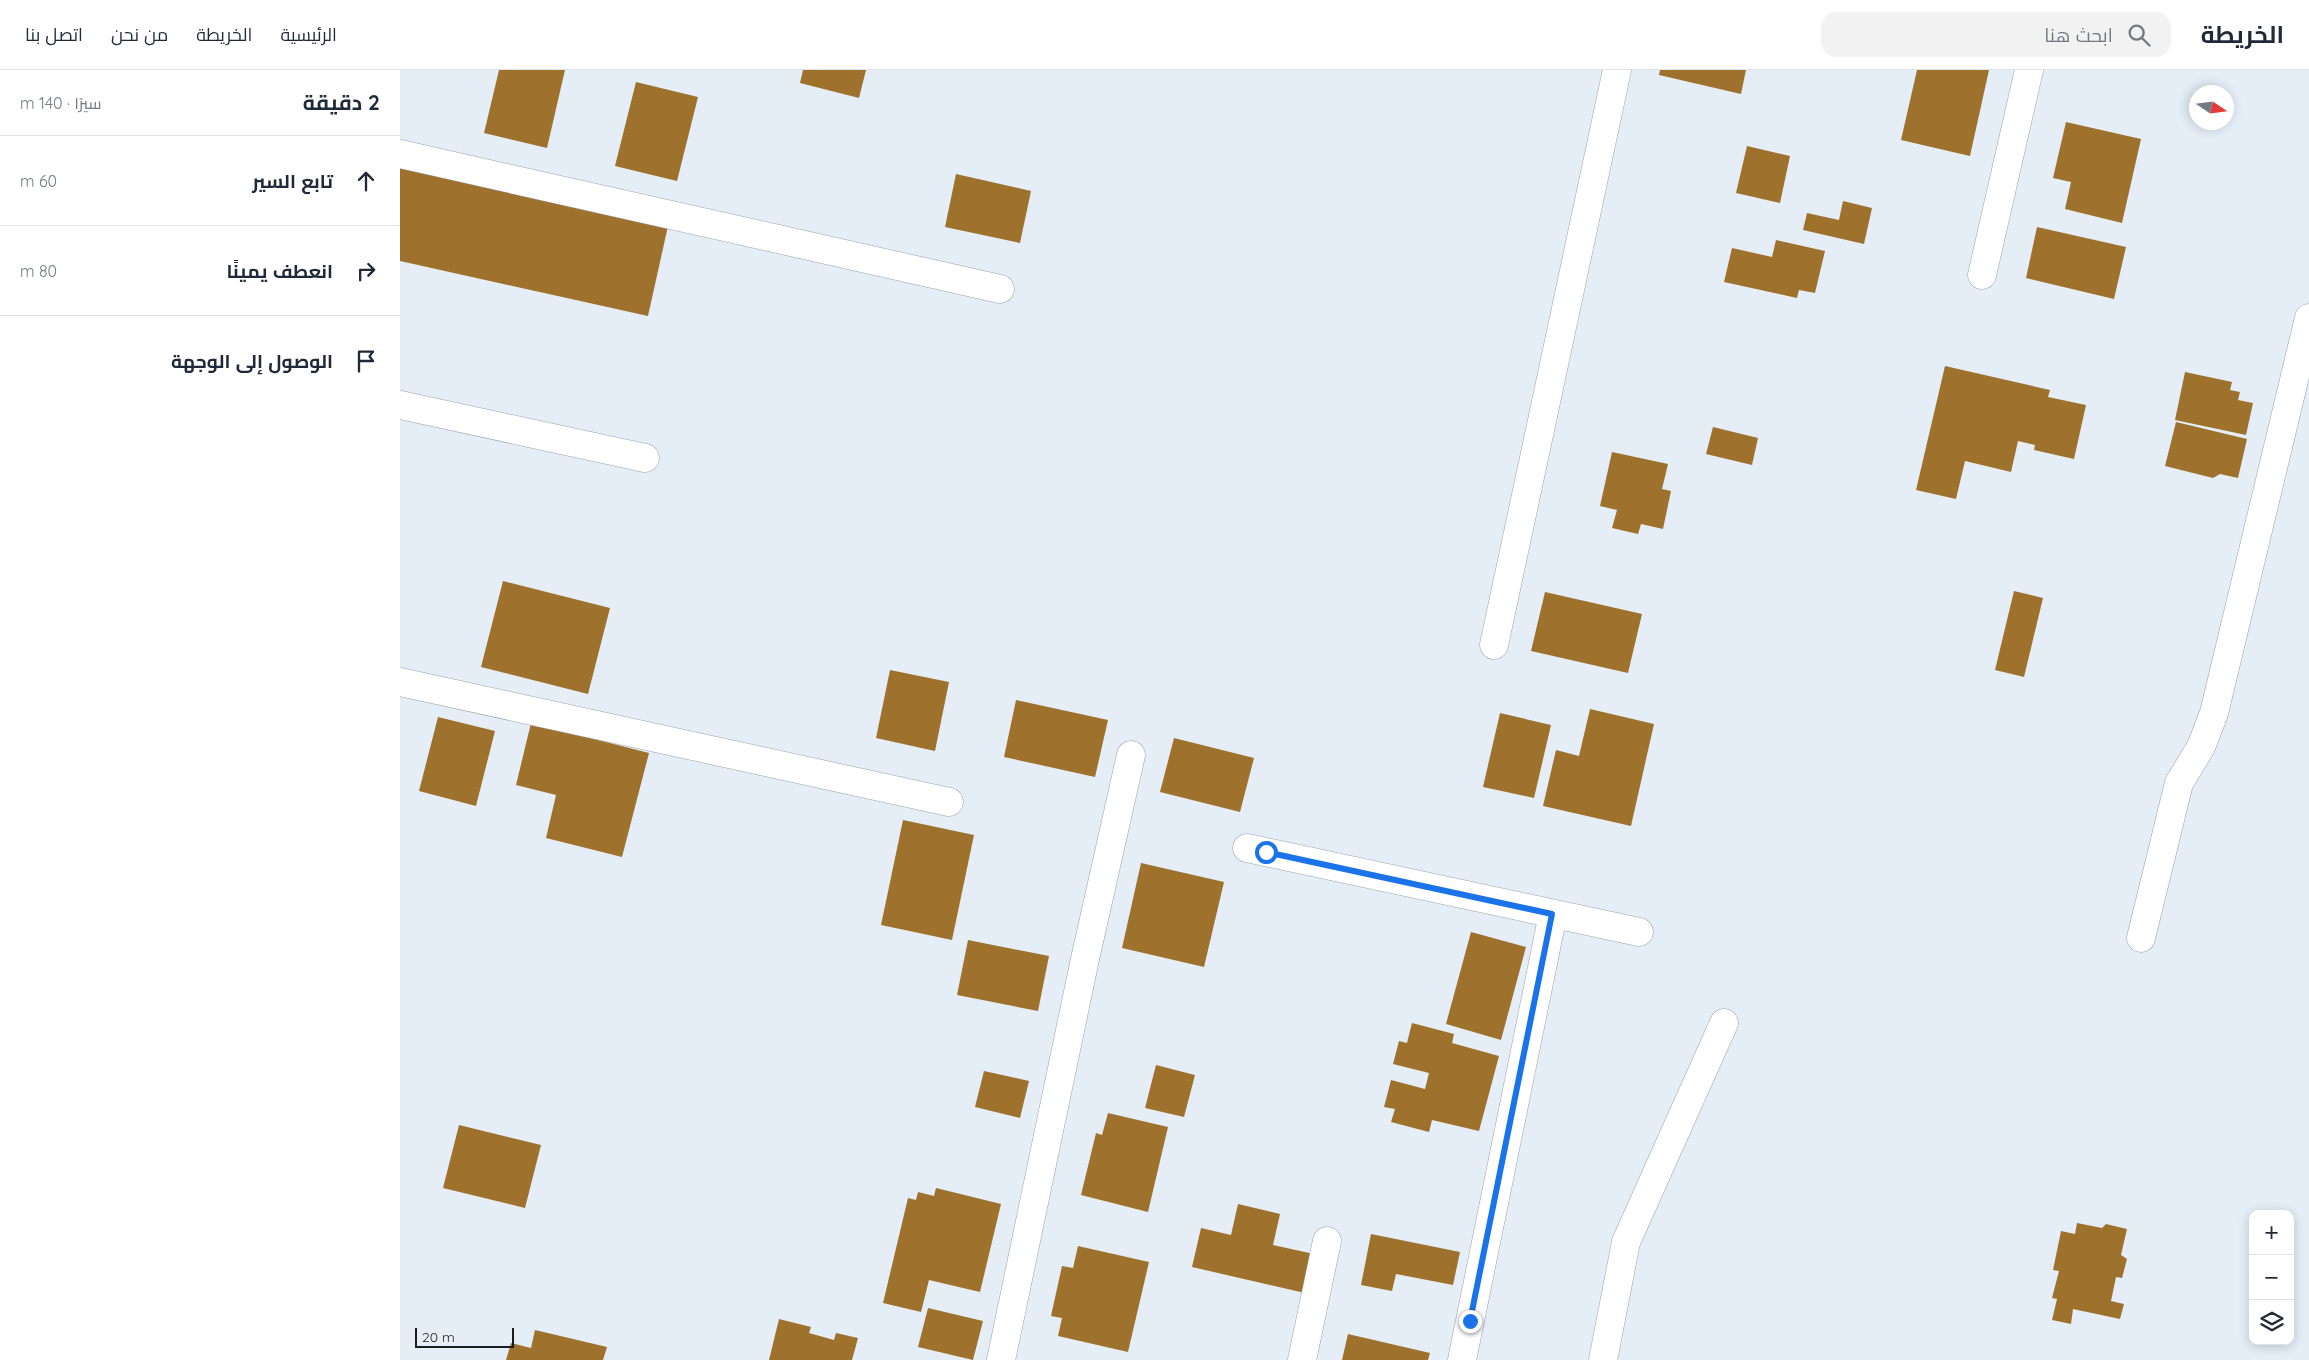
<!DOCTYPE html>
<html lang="ar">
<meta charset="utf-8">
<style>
body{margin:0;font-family:Quicksand,Cairo,sans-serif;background:#f2f2f3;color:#1f2937;direction:rtl}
.controls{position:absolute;right:15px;bottom:15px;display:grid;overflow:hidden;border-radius:10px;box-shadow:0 2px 12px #0003}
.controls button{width:45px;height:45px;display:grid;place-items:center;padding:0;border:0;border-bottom:1px solid #e0e1e3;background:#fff;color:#1f2937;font:25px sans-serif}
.compass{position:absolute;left:1789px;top:15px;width:45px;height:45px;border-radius:50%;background:#fff;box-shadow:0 2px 12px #0003;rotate:103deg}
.scale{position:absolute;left:15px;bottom:12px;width:99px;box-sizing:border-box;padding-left:5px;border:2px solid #1a1d20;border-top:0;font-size:14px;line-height:18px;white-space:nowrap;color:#1a1d20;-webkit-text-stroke:4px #e5eef7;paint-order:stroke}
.stop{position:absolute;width:15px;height:15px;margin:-11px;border:4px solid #1a73e8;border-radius:50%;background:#fff}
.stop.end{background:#1a73e8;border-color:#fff;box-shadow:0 1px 5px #0008}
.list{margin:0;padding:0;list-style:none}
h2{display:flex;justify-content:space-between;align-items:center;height:65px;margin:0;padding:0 20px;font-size:21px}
h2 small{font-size:16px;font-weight:400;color:#747a83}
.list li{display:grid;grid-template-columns:32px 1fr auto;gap:15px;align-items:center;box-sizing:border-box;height:90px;padding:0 20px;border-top:1px solid #e0e1e3}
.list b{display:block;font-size:19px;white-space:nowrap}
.list em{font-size:16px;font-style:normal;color:#747a83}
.icon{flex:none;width:28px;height:28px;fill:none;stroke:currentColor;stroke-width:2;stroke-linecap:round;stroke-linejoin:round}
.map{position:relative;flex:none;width:1909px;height:1290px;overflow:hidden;direction:ltr}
header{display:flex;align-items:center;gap:30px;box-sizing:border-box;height:70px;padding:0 25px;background:#fff;border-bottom:1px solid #e0e1e3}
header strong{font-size:24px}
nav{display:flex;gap:28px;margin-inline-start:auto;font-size:18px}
.search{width:350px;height:45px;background:#f2f2f3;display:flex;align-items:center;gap:12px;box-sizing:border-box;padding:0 18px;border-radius:15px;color:#747a83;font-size:19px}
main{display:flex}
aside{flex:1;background:#fff}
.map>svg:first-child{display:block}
.building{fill:#9e722d}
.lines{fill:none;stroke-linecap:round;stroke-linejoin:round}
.street-casing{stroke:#99a1a9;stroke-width:29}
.street{stroke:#fff;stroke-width:28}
.route{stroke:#1a73e8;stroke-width:6}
</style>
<header>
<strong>الخريطة</strong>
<div class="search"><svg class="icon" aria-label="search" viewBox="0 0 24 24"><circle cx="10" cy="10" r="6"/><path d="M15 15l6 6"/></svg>ابحث هنا</div>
<nav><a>الرئيسية</a><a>الخريطة</a><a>من نحن</a><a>اتصل بنا</a></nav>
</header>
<main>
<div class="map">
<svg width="1909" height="1290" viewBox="0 0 1909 1290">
<rect width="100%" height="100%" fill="#e5eef7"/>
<!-- building -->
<path class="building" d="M99,0H165L147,78L84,63Z
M403,0H466L459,28L400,13Z
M1260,0H1346L1341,24L1259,5Z
M1517,0H1589L1570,86L1501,70Z
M236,12L298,27L277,111L215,96Z
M1666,52L1741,69L1722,153L1665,139L1671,112L1653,108Z
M1347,76L1390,86L1380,133L1336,123Z
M0,97L268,156L248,246L0,191Z
M556,104L631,121L620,173L545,157Z
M1443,131L1472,138L1464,174L1403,160L1407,143L1439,150Z
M1637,157L1726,177L1714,229L1626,208Z
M1376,170L1425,181L1415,223L1399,220L1397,228L1324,212L1332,178L1372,187Z
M1545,296L1650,320L1648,327L1686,335L1674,389L1634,380L1635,375L1618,371L1611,402L1565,391L1556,429L1516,420Z
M1785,302L1832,312L1830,320L1840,322L1838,330L1853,333L1846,365L1775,350Z
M1776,352L1847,369L1838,408L1820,404L1813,408L1765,396Z
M1313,357L1358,368L1352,395L1306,384Z
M1212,382L1268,394L1262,419L1271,421L1263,459L1241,454L1238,464L1212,458L1217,440L1200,436Z
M103,511L210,538L188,624L81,597Z
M1614,521L1643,528L1624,607L1595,600Z
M1145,522L1242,544L1228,603L1131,581Z
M490,600L549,612L535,681L476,668Z
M616,630L708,650L695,707L604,687Z
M1190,639L1254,654L1231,756L1143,736L1156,680L1179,686Z
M1100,643L1151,655L1134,728L1083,717Z
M38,647L95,661L76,736L19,721Z
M131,653L249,683L222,787L146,768L156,725L116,715Z
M774,668L854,688L840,742L760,722Z
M503,750L574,765L552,870L481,855Z
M741,793L824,812L804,897L722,878Z
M1071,862L1126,877L1101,970L1046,954Z
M568,870L649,886L638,941L557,925Z
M1012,953L1054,964L1052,973L1099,986L1079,1061L1032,1050L1029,1062L991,1052L995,1039L984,1037L991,1010L1025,1019L1029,1003L993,994L999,971L1007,973Z
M756,995L795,1005L784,1047L745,1038Z
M584,1001L629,1011L620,1048L575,1037Z
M708,1043L768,1057L748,1142L681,1125L696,1063L702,1065Z
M59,1055L141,1075L125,1138L43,1118Z
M536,1118L601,1134L580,1222L529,1210L521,1242L483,1233L508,1128L516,1130L518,1122L534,1126Z
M838,1134L880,1144L873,1175L914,1184L905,1223L792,1197L801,1158L831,1165Z
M1677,1153L1702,1158L1706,1154L1727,1159L1721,1185L1727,1189L1722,1208L1716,1207L1711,1231L1724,1234L1720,1249L1673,1239L1671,1254L1652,1250L1657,1229L1652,1228L1659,1201L1653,1200L1661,1161L1675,1164Z
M971,1164L1060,1182L1053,1215L996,1204L992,1221L961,1215Z
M678,1176L749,1192L728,1282L658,1266L662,1248L651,1246L662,1196L673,1198Z
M528,1238L583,1251L573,1290L518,1277Z
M379,1249L411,1257L409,1263L434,1270L436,1263L458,1268L452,1290H369Z
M135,1260L207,1277L203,1290H106L111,1273L131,1278Z
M948,1264L1030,1283L1028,1290H942Z"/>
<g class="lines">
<defs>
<path id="street" d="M0,84L600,219
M1582,205L1629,0
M0,335L245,388
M1094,575L1217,0
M0,612L549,732
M847,778L1239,862
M1741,868L1779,713L1801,677L1814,643L1909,248
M601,1290L685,889L731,685
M902,1290L927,1171
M1062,1290L1153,844
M1203,1290L1226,1172L1324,953"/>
</defs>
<!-- street casing -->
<use href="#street" class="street-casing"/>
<!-- street -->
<use href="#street" class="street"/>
</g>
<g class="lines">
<!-- route -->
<path class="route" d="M866,782L1152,844L1070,1251"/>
</g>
</svg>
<div class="controls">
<button>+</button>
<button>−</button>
<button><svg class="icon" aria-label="layers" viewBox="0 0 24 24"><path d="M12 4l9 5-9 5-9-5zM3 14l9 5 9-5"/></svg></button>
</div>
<svg class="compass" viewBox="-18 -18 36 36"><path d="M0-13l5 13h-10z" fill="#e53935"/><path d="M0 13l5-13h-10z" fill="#747a83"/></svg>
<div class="scale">20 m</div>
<div class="stop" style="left:866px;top:782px"></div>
<div class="stop end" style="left:1070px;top:1251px"></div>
</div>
<aside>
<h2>2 دقيقة<small>سيرًا · 140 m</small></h2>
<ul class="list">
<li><svg class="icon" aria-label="ahead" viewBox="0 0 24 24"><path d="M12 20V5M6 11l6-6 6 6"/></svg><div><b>تابع السير</b></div><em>60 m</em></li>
<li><svg class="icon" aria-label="right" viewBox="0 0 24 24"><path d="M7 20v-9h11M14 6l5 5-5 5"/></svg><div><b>انعطف يمينًا</b></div><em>80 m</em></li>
<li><svg class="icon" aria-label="arrive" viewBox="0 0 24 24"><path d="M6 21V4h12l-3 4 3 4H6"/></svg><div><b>الوصول إلى الوجهة</b></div></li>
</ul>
</aside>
</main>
